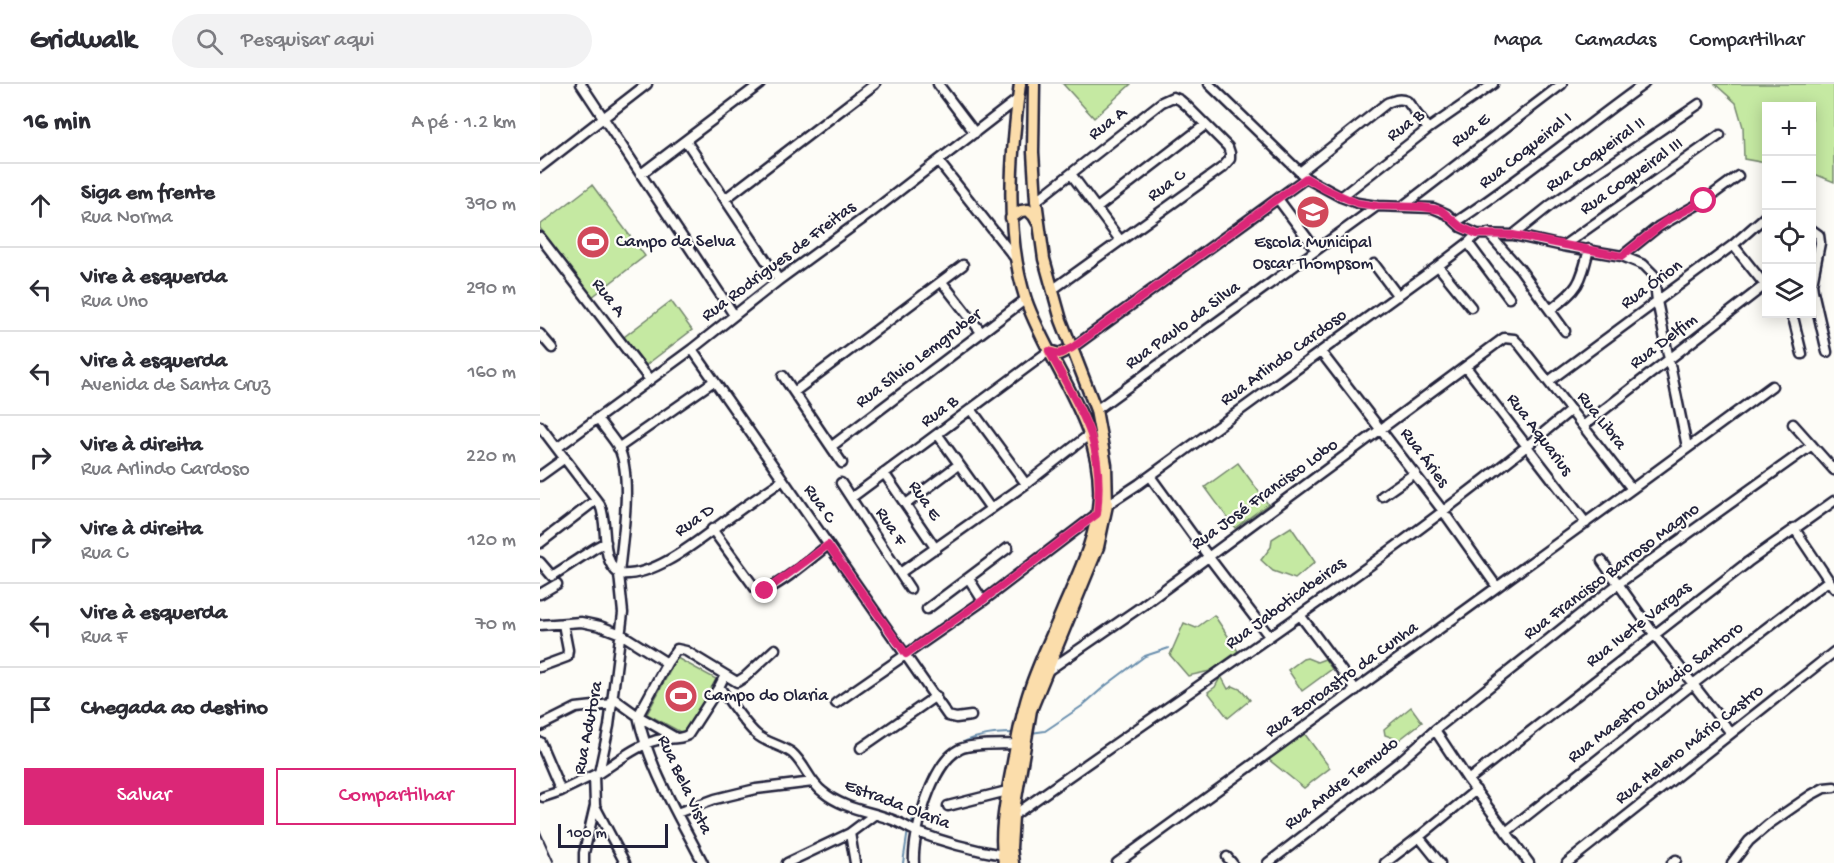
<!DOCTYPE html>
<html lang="pt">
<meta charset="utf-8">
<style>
body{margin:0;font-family:"Gochi Hand",sans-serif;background:#f2f2f3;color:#2b2b33}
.controls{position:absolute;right:18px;top:18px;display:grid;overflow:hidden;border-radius:0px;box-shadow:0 3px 15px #0003}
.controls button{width:54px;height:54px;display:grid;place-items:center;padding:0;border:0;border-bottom:2px solid #e1e1e2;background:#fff;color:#2b2b33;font:30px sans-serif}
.scale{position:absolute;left:18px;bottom:15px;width:110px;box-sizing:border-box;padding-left:6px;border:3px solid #22223b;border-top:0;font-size:16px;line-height:21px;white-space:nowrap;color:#22223b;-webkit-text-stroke:4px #fdfcf7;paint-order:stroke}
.stop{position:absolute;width:18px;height:18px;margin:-14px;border:4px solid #db2777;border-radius:50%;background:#fff}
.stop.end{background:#db2777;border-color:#fff;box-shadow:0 2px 6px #0008}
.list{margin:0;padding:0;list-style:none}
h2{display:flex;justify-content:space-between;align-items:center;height:78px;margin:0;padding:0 24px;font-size:26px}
h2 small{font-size:20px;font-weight:400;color:#7c7c81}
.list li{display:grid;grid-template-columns:39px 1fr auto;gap:18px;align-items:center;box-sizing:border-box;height:84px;padding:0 24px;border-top:2px solid #e1e1e2}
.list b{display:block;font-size:22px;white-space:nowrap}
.list p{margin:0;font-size:20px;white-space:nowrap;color:#7c7c81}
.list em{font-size:20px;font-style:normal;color:#7c7c81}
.actions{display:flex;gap:12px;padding:18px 24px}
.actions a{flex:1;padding:14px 0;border:2px solid #db2777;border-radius:0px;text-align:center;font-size:21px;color:#db2777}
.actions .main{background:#db2777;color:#fff}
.icon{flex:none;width:33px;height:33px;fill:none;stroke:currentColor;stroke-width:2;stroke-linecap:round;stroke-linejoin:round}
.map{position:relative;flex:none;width:1294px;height:779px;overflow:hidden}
header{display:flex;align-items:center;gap:36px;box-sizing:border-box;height:84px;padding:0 30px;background:#fff;border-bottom:2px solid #e1e1e2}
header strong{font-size:28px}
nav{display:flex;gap:33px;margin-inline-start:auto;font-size:21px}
.search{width:420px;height:54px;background:#f2f2f3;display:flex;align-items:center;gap:15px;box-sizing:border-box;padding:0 21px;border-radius:33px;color:#7c7c81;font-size:22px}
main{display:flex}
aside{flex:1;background:#fff}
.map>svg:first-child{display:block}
.green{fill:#c5e9a2;stroke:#74866e;stroke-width:1.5}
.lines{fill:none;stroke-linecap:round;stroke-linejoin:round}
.stream{stroke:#6a8fae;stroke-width:2}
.minor-casing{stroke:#22223b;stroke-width:13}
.major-casing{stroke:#22223b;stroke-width:15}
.minor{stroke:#fdfcf7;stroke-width:8}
.major{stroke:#fbddab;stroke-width:10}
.rail{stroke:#22223b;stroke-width:2}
.route{stroke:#db2777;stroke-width:8}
.labels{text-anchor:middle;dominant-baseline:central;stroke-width:4.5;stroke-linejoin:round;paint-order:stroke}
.street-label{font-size:18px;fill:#22223b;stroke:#fdfcf7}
.poi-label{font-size:18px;fill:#22223b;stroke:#fdfcf7;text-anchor:start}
</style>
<header>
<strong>Gridwalk</strong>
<div class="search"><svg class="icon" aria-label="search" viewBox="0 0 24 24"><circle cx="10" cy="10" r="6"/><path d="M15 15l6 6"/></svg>Pesquisar aqui</div>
<nav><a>Mapa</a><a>Camadas</a><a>Compartilhar</a></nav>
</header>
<main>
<aside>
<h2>16 min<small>A pé · 1.2 km</small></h2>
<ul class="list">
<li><svg class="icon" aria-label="ahead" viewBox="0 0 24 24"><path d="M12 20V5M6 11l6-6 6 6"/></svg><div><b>Siga em frente</b><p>Rua Norma</p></div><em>390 m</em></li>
<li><svg class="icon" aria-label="left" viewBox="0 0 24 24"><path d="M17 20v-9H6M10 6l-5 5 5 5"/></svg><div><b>Vire à esquerda</b><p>Rua Uno</p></div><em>290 m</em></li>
<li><svg class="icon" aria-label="left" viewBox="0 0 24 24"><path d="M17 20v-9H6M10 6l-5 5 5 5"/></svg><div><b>Vire à esquerda</b><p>Avenida de Santa Cruz</p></div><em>160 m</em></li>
<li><svg class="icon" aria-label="right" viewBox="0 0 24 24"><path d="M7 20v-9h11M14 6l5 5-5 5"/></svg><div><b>Vire à direita</b><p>Rua Arlindo Cardoso</p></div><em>220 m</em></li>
<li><svg class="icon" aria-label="right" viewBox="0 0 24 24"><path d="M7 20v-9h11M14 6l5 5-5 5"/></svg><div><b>Vire à direita</b><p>Rua C</p></div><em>120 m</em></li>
<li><svg class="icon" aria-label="left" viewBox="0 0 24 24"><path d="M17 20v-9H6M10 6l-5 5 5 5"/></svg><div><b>Vire à esquerda</b><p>Rua F</p></div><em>70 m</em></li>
<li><svg class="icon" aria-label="arrive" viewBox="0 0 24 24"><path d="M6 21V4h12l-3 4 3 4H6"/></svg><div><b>Chegada ao destino</b></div></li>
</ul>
<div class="actions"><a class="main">Salvar</a><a>Compartilhar</a></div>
</aside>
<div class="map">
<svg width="1294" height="779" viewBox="0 0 1294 779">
<rect width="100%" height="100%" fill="#fdfcf7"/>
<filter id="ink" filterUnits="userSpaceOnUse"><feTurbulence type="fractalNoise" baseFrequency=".0167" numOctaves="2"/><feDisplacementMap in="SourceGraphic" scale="12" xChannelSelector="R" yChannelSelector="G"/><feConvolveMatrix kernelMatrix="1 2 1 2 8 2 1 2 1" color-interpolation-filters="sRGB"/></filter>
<g filter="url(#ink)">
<!-- green -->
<path class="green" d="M523,0H591L554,34Z
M1175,0H1294V98L1272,89V22H1226V79L1204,75L1203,43L1196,19Z
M52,101L105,172L52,213L0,144V141Z
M131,217L152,246L106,281L84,253Z
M698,379L728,420L695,444L665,403Z
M751,443L775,478L755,495L733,487L721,476L731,463L732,455Z
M674,531L698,567L670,587L648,592L630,571L644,539L656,544Z
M137,574L176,595L146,651L107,630Z
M767,574L777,578L785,575L792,585L762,607L748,586L763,575Z
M681,592L688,605L693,602L702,606L710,616L688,634L668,608L675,603Z
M871,623L882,638L859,656L845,651L844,645Z
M764,649L790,684L764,704L728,675Z"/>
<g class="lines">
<!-- stream -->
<path class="stream" d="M491,649L505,647L542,622L565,602L605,572L629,564
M383,711C396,664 427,649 473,649
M370,741L381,719
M363,779L368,746"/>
<defs>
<path id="minor" d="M41,0L194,231
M398,0L435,49
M669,0L766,94L801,113L817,119L837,122L893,124L907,130L921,143L937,150L973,151L1023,162L1082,172L1104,181L1114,191L1117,217L1147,363
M146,57L239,196
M399,78L475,174
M0,83L107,0
M760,88L847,19C855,16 859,14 867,17L888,45
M101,90L220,0
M531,90L580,156
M801,113L888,45L953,0
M185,115L335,0
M738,115L776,166
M496,117L622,18L633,13L640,16L647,22L688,63L690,69V75L683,83L512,206
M863,122L1022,0
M557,124L665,41
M916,138C981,96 1041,45 1104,0
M1272,146L1279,151L1280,159L1272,200L1273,207L1287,268
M948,149L980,185L1025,247
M973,151L1012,120L1159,20
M0,153L110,296
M928,159L969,214
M1193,161L1226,132
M1023,162L1180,51
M1082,172L1118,143L1164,117L1198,92
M834,180L858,212
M898,182L931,223
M402,198L441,248
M1010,226C1039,204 1040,201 1049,165
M1250,230L1254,237L1262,270
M0,250L12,264
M532,264L766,94
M152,265L408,632L416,634L431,632
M781,268L903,427L957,503
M926,283L1046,439
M243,292L302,379
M1009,297L1193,161L1225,201
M254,308L423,181
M431,325L486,400
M556,326L837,122
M57,334C64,344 73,354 79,364C93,395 82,456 79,490C117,494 163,452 193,431C209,419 226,408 243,396
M1253,340L1294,386
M0,342L60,421C69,442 59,474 79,490L83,529L69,642L59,689L54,691L55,722L44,769V779
M1043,342L1225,201
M398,351L451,425
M292,362L486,215
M17,364L152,265L239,196L328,131L478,15
M78,364L174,297
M344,389L396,465
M0,392L25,374
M610,392L668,472L729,552
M301,399L370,505
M1092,405L1232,302
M842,412L875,389
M311,414L509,267
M366,420L418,381
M567,421L599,400L898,182L928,159L937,150
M1254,444L1294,504
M172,445L215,504L219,508C236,505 273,473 288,461
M0,459L56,416
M1062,477L1114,550L1191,649
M0,478L12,492L55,464L66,458
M360,489L486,400L550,350
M429,495L443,517
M0,510L17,500
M387,525L468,464
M760,531L816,606
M0,541L41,538L60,542L81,550L127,579
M0,583L27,573L28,566L23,540
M506,588L602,522L964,254L974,255L979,260L1092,405L577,779
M179,603C190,617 203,638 216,650C226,659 241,661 252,669C265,680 269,698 283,708C302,724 328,727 350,735C359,738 367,743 375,747C403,758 433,766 463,771
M73,614L98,632L136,654
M296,619L443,517L557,430
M98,632L127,579L137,565L146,567L197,598L205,593L235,565
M98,632C109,684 139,732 163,779
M0,642L36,624L72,620
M895,646L928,696L989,779
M0,658L21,707
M321,664L396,612
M59,689C75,679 96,662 114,657C125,653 137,657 148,651L179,603L185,591
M928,696L1208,478L1294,417
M3,713L21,707L54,691
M55,722L85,779
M408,722L467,707
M137,729L175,715L216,705L273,698
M473,732C659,599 855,473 1031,326
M966,748L1153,600L1288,497
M879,753L900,779
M687,773L692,779
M247,779L310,749
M315,779L310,749L334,731
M374,779C372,750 392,678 420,665C434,659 461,661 476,660
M728,779L859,678L895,646L1078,500L1272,361
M845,779L879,753L936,706
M1027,779L1294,568
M1132,779L1136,776
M1192,779L1209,757L1229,740L1271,711L1284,704L1294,703"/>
<path id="major" d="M471,134L481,127L488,126L494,132L498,139
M509,267L519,270L532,264
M464,779C459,751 465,721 470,694C476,664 480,633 490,605C499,578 512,552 523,525C538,490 557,453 559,414C563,340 509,282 486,216C464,149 471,69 480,0
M473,779L471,764L473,732L491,626L558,463L567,421L566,381L556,326L521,236L504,175L496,117L493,68L494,0"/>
</defs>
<!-- minor casing -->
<use href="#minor" class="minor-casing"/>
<!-- major casing -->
<use href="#major" class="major-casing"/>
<!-- minor -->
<use href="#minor" class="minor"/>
<!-- major -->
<use href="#major" class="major"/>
<!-- rail -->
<path class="rail" d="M0,748L14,779"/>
</g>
</g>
<g class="lines" filter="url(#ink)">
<!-- route -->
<path class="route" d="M225,507L288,461L366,570L442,517L557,430C560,404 559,376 551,351C541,323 523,294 509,267L519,270L532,264L766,94L785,105L817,119L837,122L882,123L901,126L921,143L937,150L973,151L1082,172L1126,137L1164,117"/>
</g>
<!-- icons -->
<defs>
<symbol id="school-disc" viewBox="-11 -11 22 22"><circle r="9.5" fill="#d1495b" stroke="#fdfcf7"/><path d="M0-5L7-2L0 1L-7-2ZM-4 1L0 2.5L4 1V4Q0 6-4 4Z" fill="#fff"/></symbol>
<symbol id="stadium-disc" viewBox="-11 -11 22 22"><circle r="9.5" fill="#d1495b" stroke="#fdfcf7"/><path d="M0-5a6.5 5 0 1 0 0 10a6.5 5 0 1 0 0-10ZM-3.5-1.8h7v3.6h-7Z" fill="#fff"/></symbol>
</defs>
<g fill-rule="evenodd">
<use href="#school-disc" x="754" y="109" width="38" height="38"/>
<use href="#stadium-disc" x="34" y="139" width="38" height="38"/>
<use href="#stadium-disc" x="122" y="593" width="38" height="38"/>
</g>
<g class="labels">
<!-- street labels -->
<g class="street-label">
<text transform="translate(568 40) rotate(-38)">Rua A</text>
<text transform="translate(866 42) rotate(-37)">Rua B</text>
<text transform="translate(931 47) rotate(-38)">Rua E</text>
<text transform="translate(986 67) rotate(-38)">Rua Coqueiral I</text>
<text transform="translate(1056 71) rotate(-35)">Rua Coqueiral II</text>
<text transform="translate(1092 93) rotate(-35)">Rua Coqueiral III</text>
<text transform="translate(627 102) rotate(-36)">Rua C</text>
<text transform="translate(239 178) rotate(-37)">Rua Rodrigues de Freitas</text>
<text transform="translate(1112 201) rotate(-36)">Rua Órion</text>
<text transform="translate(68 214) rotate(52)">Rua A</text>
<text transform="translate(643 242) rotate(-36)">Rua Paulo da Silva</text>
<text transform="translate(1124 258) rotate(-37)">Rua Delfim</text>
<text transform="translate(744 274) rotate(-36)">Rua Arlindo Cardoso</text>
<text transform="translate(379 275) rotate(-37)">Rua Sílvio Lemgruber</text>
<text transform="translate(400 328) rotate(-36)">Rua B</text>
<text transform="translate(1061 337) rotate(52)">Rua Libra</text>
<text transform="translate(999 351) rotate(53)">Rua Aquarius</text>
<text transform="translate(884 374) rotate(53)">Rua Áries</text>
<text transform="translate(725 411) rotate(-36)">Rua José Francisco Lobo</text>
<text transform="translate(384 417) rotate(56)">Rua E</text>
<text transform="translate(279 420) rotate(55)">Rua C</text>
<text transform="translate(155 437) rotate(-35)">Rua D</text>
<text transform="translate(350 443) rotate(57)">Rua F</text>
<text transform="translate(1072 488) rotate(-37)">Rua Francisco Barroso Magno</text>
<text transform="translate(746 520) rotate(-36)">Rua Jaboticabeiras</text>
<text transform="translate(1099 541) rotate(-38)">Rua Ivete Vargas</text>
<text transform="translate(802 596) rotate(-36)">Rua Zoroastro da Cunha</text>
<text transform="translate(1116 609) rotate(-38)">Rua Maestro Cláudio Santoro</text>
<text transform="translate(49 644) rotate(-79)">Rua Adutora</text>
<text transform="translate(1150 661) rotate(-38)">Rua Heleno Mário Castro</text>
<text transform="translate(802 700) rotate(-38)">Rua Andre Temudo</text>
<text transform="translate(144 701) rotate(65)">Rua Bela Vista</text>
<text transform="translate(357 721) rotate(21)">Estrada Olaria</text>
</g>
<!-- poi labels -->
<g class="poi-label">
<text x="76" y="158">Campo da Selva</text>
<text x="773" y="159" text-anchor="middle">Escola Municipal<tspan x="773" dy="21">Oscar Thompsom</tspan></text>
<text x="164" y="612">Campo do Olaria</text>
</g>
</g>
</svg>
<div class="controls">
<button>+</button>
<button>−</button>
<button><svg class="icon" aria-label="locate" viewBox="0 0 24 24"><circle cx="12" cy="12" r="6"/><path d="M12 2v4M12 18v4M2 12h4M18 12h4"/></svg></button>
<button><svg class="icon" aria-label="layers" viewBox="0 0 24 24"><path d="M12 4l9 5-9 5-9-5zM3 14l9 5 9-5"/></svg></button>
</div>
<div class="scale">100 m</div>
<div class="stop" style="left:1164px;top:117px"></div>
<div class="stop end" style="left:225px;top:507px"></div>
</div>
</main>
